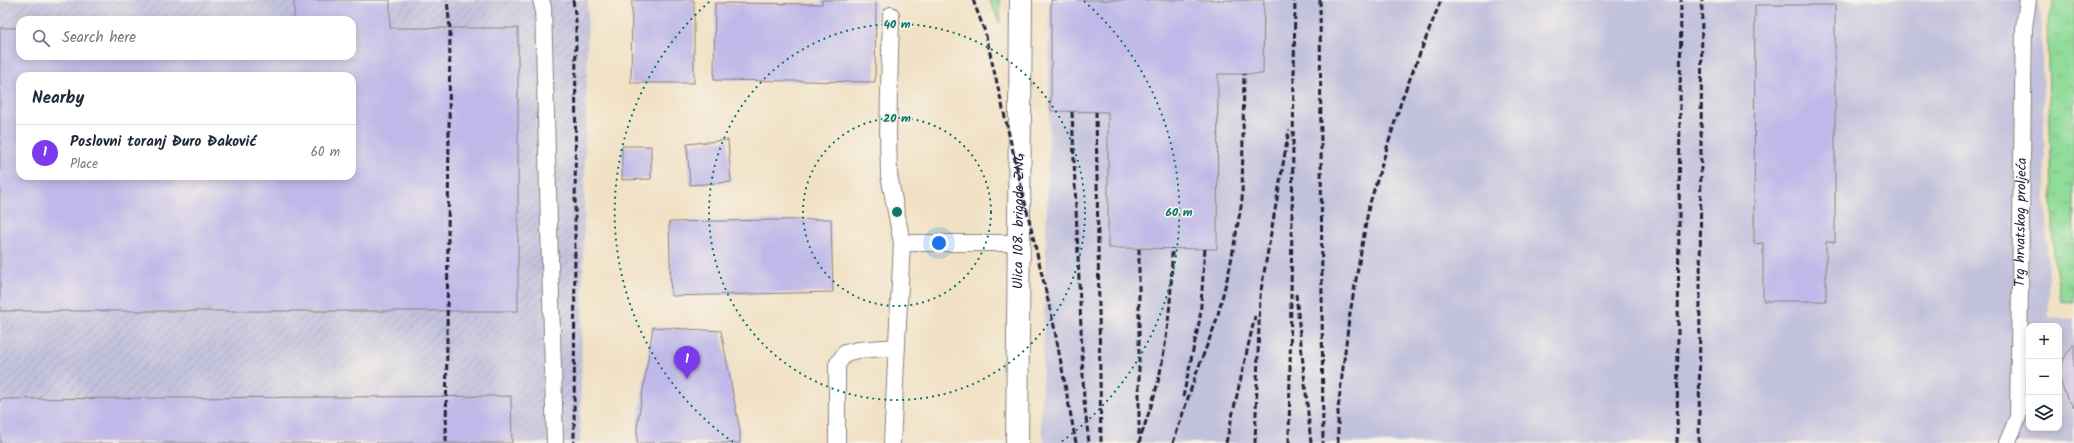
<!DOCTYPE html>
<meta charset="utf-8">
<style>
body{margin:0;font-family:Kalam,sans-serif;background:#f2f2f3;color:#1f2937}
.controls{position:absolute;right:12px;bottom:12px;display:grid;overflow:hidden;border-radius:8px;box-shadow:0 2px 10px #0003}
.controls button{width:36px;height:36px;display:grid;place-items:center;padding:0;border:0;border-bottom:1px solid #e0e1e3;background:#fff;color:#1f2937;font:20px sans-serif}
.you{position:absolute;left:939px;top:243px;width:14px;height:14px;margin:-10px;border:3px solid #fff;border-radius:50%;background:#1a73e8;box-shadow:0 0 0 6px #1a73e833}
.badge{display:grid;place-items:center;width:26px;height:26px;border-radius:50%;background:#7c3aed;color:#fff;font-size:13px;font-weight:700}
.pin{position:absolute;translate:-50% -33px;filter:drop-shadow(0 1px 2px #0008)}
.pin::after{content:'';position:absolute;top:21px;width:14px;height:12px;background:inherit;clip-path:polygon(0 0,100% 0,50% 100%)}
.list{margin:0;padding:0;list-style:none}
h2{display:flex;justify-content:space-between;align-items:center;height:52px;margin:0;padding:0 16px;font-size:17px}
h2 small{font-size:13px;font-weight:400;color:#747a83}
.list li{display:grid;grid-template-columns:26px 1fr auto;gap:12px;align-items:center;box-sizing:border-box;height:56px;padding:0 16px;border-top:1px solid #e0e1e3}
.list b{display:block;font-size:15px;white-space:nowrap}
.list p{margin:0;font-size:13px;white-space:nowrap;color:#747a83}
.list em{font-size:13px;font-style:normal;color:#747a83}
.icon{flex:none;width:22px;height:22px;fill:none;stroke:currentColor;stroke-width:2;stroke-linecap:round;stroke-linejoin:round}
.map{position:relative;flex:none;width:2074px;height:443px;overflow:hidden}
.search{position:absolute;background:#fff;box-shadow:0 2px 10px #0003;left:16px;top:16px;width:340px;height:44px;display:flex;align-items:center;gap:10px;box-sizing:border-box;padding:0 14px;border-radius:12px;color:#747a83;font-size:15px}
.panel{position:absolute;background:#fff;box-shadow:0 2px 10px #0003;left:16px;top:72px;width:340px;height:108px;border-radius:12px}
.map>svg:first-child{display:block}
.industrial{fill:url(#industrial-furrows);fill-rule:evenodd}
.railway{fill:#c2c1dc;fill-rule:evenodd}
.grass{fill:url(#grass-tufts);stroke:#5a7f6a}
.building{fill:#bfb8e8;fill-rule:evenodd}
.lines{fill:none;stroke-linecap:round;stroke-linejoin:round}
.service-casing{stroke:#8a8280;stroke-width:18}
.minor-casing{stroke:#8a8280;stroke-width:24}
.service{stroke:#fff;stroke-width:16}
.minor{stroke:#fff;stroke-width:22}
.rail{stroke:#22223b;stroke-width:3;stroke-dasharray:6 3;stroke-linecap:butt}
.ring{fill:none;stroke:#0f766e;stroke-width:2;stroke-dasharray:2 4}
.labels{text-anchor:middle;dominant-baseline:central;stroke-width:3.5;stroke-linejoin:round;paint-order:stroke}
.street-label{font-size:14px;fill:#22223b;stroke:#f7f3e8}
.centre{fill:#0f766e;stroke:#f7f3e8;stroke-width:2}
.ring-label{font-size:12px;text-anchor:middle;font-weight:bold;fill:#0f766e;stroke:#f7f3e8;stroke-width:3.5;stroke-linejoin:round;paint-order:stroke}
</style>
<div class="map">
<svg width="2074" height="443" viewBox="0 0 2074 443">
<defs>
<pattern id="industrial-furrows" width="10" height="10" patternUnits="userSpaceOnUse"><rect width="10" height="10" fill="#c2c1dc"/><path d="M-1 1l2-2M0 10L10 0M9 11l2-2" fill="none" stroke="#a6a6be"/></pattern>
<pattern id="grass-tufts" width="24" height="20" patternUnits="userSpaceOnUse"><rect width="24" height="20" fill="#91dc99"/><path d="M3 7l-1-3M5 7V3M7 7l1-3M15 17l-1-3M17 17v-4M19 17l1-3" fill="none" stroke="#7dbc85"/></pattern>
</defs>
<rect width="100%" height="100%" fill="#f7f3e8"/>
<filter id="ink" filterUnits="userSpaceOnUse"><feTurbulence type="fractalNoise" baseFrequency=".025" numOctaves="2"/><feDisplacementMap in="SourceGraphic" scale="8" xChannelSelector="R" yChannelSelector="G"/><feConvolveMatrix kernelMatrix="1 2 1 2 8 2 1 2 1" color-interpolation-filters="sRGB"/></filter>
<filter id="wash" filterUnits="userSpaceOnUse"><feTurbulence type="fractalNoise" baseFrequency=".012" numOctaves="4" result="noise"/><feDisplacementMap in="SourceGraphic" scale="16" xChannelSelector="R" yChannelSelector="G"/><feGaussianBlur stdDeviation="0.9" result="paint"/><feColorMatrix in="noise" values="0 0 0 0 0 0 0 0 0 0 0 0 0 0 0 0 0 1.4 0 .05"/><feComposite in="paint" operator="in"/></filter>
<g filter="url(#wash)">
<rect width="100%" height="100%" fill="#f1e1c4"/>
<!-- industrial -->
<path class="industrial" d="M0,0H588L580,443H0ZM20,20H352V56H20ZM20,76H352V176H20Z"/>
<!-- railway -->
<path class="railway" d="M1049,0H2037L2041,19L2049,318L2074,319V443H1045L1041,426L1049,136ZM2029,326H2059V428H2029Z"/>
<!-- grass -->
<path class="grass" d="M989,0H1000V23Z
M2055,0H2074V302L2061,301L2054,259L2047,27Z"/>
<g id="blocks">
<!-- building -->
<path class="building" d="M294,0H390V28H518V311H0V28H20V56H352V20H294ZM20,76H352V176H20Z
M632,0H694V83H631Z
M822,0H876L875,82L714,80L715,3L822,4Z
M1051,0H1264L1263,74H1218L1217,249L1108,248V112L1051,111Z
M1755,5H1835V242H1826V301H1763V243L1754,244Z
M728,140L731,182L690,185L687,144Z
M622,146H651V179L622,180Z
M831,219L833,292L671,296L669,222Z
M653,327L721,331L740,431V443H637V427Z
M2074,343V407L2067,398L2061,383L2060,373L2064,358Z
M511,396L512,443H0V399Z"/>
</g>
</g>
<g filter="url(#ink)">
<use href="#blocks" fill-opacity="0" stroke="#8a8280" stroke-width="1"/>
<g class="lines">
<defs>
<g id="service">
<path d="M541,0L543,7L555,443"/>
<path d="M891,15L888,132L889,175L902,243"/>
<path d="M837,443V365L845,353L858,350L897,347"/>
<path d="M892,443L902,243H1018"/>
<path id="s1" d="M2007,443L2018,417L2024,27L2028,0"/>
</g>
<g id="minor">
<path id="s2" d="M1017,443L1021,0"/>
</g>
</defs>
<!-- service casing -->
<use href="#service" class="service-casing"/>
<!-- minor casing -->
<use href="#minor" class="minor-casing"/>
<!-- service -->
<use href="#service" class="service"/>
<!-- minor -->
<use href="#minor" class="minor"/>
<!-- rail -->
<path class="rail" d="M573,0L576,21L574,443
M973,0L985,32L1054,326L1076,443
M1320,0L1323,443
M1072,112L1084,400L1089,443
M1096,112L1101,443
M1296,294L1311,443
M1183,397L1200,318L1205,248
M1139,435V248
M446,442L450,28L447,0
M1139,443C1145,423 1153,402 1158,382C1168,338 1172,293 1172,248
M1173,443L1196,374L1216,322L1230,267L1242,201L1244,74
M1226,443L1255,316
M1255,443L1260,296L1289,130
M1289,443L1295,0
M1338,443V409L1349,319L1369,206L1402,99L1441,0
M1677,443L1681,0
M1699,443L1702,0"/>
</g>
</g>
<!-- distance rings -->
<g class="ring">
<circle cx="897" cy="212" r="94"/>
<circle cx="897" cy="212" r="188"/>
<path d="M733 442A282 282 0 0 1 710 1M1084 1A282 282 0 0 1 1061 442"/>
</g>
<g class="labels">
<!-- street labels -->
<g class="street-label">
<text stroke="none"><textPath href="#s2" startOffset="222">Ulica 108. brigade ZNG</textPath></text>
<text stroke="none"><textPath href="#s1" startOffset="223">Trg hrvatskog proljeća</textPath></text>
</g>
</g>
<circle cx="897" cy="212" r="6" class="centre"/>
<g class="ring-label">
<text x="897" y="28">40 m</text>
<text x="897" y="122">20 m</text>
<text x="1179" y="216">60 m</text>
</g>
</svg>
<div class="controls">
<button>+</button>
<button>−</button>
<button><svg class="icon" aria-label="layers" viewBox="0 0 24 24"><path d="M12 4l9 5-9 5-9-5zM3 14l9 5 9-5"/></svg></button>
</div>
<div class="you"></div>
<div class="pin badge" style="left:687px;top:379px">1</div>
<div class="search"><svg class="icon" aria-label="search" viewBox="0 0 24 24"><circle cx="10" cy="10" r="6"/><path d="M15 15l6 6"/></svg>Search here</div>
<section class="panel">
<h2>Nearby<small></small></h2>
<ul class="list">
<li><span class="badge">1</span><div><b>Poslovni toranj Đuro Đaković</b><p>Place</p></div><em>60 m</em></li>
</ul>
</section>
</div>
